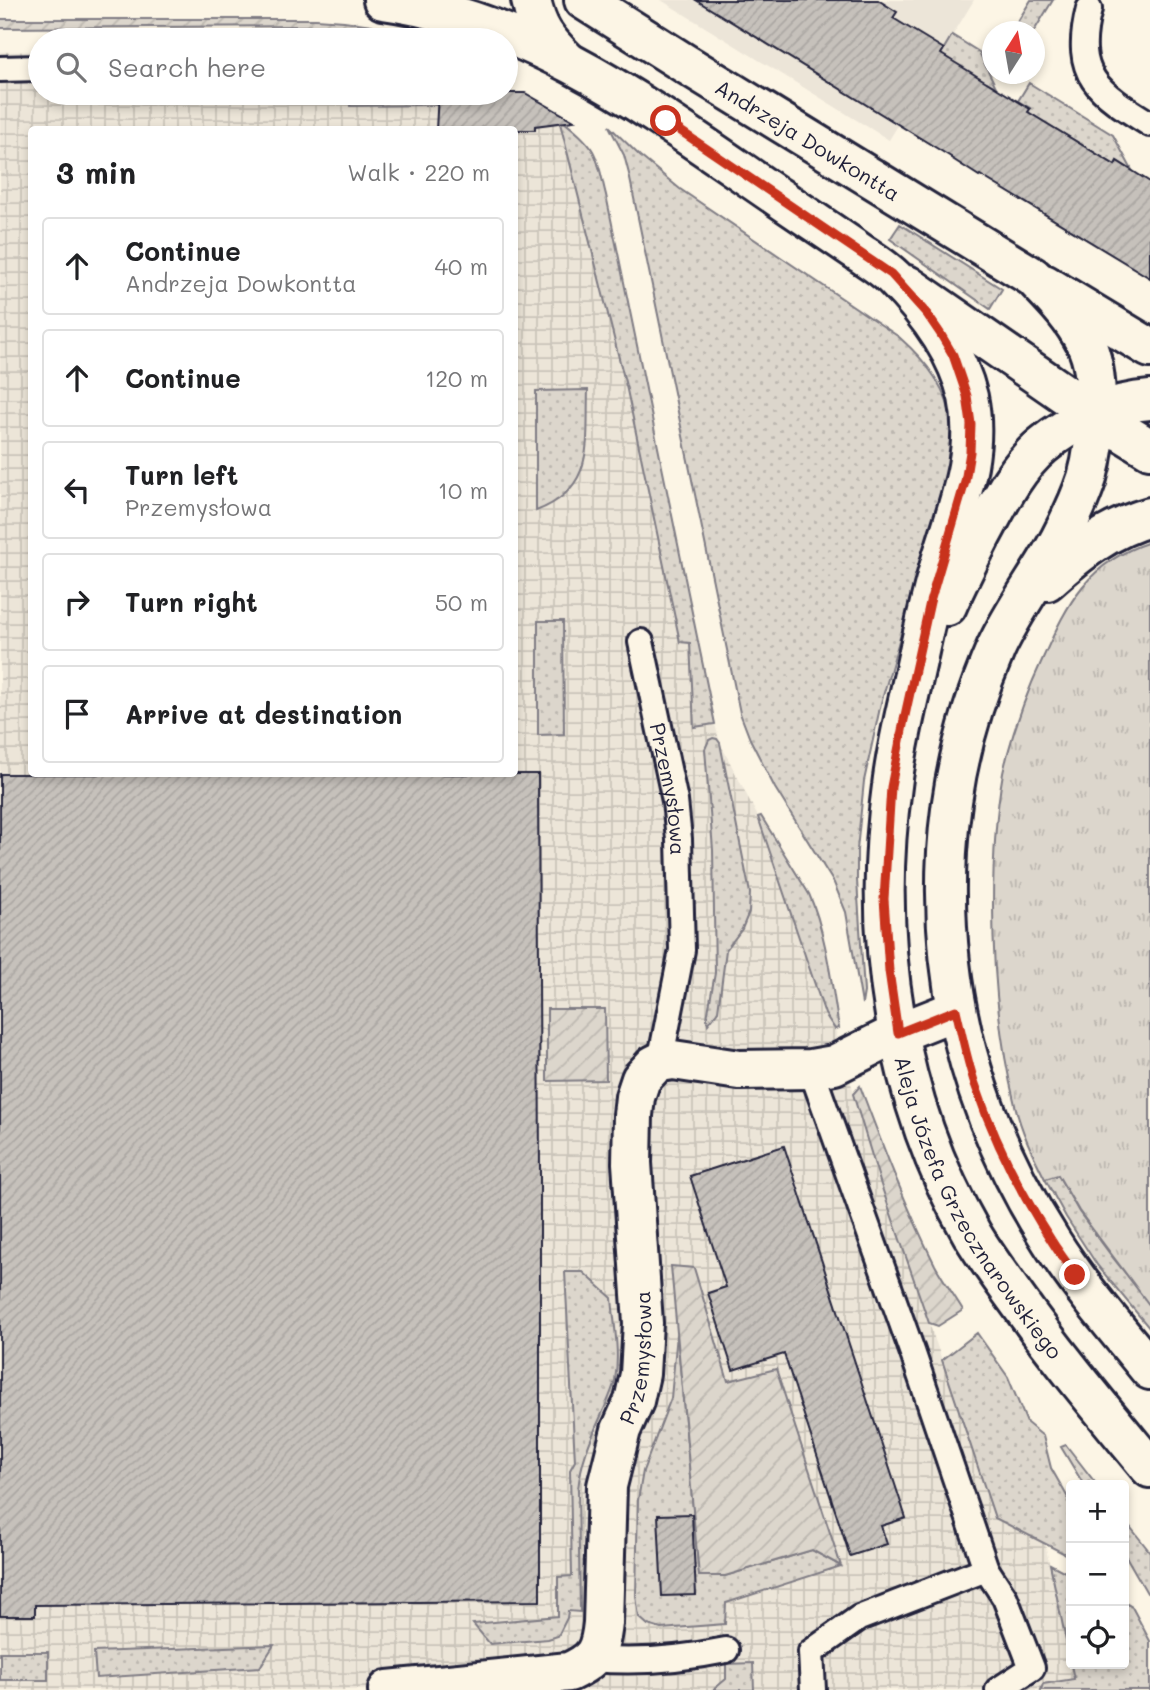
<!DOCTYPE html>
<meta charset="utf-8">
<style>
body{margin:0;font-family:Mali,sans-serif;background:#f6f6f6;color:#202124}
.controls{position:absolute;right:21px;bottom:21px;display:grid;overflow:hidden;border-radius:7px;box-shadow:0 4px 10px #0003}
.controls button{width:63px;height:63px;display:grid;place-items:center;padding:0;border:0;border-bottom:2px solid #e0e0e0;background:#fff;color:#202124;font:35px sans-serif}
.compass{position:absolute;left:982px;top:21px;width:63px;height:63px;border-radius:50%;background:#fff;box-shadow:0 4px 10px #0003;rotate:11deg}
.stop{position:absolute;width:21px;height:21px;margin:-16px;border:5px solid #c8321e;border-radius:50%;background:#fff}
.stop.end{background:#c8321e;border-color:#fff;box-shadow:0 2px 7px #0008}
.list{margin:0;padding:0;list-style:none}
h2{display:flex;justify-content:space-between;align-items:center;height:91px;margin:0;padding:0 28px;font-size:30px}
h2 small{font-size:23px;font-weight:400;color:#757577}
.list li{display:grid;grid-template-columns:46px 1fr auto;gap:21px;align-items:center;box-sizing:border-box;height:98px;margin:0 14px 14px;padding:0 14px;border:2px solid #e0e0e0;border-radius:7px}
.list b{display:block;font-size:26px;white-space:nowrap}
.list p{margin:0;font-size:23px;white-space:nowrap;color:#757577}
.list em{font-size:23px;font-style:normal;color:#757577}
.icon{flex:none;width:38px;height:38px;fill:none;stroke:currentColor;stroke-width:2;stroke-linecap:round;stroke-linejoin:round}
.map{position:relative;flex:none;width:1150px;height:1690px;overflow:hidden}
.search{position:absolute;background:#fff;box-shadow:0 4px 10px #0003;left:28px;top:28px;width:490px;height:77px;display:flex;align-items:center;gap:18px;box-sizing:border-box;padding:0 24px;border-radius:38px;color:#757577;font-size:26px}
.panel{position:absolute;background:#fff;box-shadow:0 4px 10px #0003;left:28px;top:126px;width:490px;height:651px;border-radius:7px}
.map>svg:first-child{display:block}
.built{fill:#ece5d8}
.industrial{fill:url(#industrial-grid);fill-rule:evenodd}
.grass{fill:url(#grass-dots);stroke:#7f7c84;stroke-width:2}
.park{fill:url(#park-tufts);stroke:#7f7c84;stroke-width:2}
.garden{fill:url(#garden-furrows);stroke:#7f7c84;stroke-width:2}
.building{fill:url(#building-hatch);stroke:#22223b;stroke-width:2}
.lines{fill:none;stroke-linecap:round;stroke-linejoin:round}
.lane-casing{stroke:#22223b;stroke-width:30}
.street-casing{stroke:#22223b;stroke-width:44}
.secondary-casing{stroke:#22223b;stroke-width:44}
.primary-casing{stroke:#22223b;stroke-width:44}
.lane{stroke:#fcf5e5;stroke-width:24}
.street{stroke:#fcf5e5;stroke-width:38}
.secondary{stroke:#fcf5e5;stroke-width:38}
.primary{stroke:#fcf5e5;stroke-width:38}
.route{stroke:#c8321e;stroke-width:9}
.labels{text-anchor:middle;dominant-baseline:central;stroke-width:7;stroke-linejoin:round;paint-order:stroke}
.street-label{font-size:21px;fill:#22223b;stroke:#fcf5e5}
</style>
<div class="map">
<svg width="1150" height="1690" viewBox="0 0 1150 1690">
<defs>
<pattern id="industrial-grid" width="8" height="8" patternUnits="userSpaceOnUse" patternTransform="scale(1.75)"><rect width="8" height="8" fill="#ece5d8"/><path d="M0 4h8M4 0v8" fill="none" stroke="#cac4ba"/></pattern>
<pattern id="grass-dots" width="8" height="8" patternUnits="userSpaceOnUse" patternTransform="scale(1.75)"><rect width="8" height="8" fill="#dcd6cc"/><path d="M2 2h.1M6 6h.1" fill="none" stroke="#bcb7b0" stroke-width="1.8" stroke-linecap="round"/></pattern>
<pattern id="park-tufts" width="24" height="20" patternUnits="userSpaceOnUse" patternTransform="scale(1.75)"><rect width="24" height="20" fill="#dcd6cc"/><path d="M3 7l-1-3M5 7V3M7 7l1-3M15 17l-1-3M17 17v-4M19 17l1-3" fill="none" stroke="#bcb7b0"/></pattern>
<pattern id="garden-furrows" width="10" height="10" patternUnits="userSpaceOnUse" patternTransform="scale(1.75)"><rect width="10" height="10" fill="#dcd6cc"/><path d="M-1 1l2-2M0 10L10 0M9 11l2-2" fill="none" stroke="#bcb7b0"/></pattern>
<pattern id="building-hatch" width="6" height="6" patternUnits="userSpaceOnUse" patternTransform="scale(1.75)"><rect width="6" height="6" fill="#c6c1bb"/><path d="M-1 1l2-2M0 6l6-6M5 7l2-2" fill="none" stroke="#aaa6a2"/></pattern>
</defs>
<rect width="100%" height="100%" fill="#fcf5e5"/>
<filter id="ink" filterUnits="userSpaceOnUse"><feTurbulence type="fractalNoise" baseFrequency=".0143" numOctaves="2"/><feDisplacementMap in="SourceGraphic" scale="14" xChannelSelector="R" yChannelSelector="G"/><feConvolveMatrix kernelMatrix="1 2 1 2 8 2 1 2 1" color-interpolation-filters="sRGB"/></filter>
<g filter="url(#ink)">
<!-- built -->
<path class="built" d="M661,0H974L889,140Z"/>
<!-- industrial -->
<path class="industrial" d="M40,51V93H506V91L535,106L560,123L627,390L680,642L690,643L694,727L715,724L720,743L758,817L825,1014L835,1029L881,1185L942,1360L995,1518L1045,1544L1074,1680L1043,1684L1041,1690H0V52ZM32,130H514V774H32Z"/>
<!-- grass -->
<path class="grass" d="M1031,0H1053L1034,31H1024L1015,26Z
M952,35L979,52L996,87L987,82L985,85L939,57Z
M1029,83L1113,135L1132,170L1117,161L1115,165L1028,112L1030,108L1018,101Z
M552,112C566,124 584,136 593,151C600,164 602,180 606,195L715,724L694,727L690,643L680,642L627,390L560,123Z
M609,126L640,156L680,189L899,337C926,361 950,390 952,428C953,447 949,465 945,482L881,703L864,781L857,850V880L864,992L862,1004L846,912L834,883L775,788L750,739L740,713L629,174L624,155Z
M900,224L1002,289L990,309L890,239Z
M588,390C586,443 596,488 536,511V391Z
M538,621H563L564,734L538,735Z
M713,738L717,739L720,743L750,893L749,912L742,929L726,950L718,1011L708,1024L707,1018L715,973L713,850L705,749L709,740Z
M761,816L809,894C826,932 832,987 839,1028L835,1029L825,1014L758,817Z
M1058,1175L1079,1212L1110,1254L1150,1304V1329L1097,1265L1066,1217L1045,1179Z
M565,1272H583L612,1298C614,1324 620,1354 615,1380C612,1393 606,1404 601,1416C590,1440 581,1462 578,1489L580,1612L568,1611L567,1618L558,1636L548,1639L490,1644L473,1624L558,1616V1577L572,1576L570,1470L575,1461Z
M977,1333L1008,1377L1027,1423L1043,1436L1051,1468L1071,1503V1557L995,1518L942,1360Z
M677,1334L699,1575L725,1576L812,1550L841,1566L726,1603L725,1624L661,1629L648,1625L639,1617L636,1596L638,1500L643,1471L671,1398Z
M1066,1445L1097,1485H1084L1061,1447Z
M1124,1519L1150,1552V1594L1147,1593L1124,1553Z
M1050,1564L1071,1575V1664H1124V1602L1132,1607L1150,1641V1690H1041L1043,1684L1074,1679Z
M274,1645L260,1667L96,1678L94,1652Z
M0,1652H48V1680H0Z
M753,1663L754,1690H713L726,1679V1664Z"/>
<!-- park -->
<path class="park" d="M1150,542V1306L1079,1211L1058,1175L1045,1179C1033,1155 1021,1131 1015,1105C999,1040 993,972 993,905C993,861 995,817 1003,773C1012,733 1026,694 1043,658C1068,602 1088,562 1150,542Z"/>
<!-- garden -->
<path class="garden" d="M0,19H316L344,21L372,25L371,31L348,27L321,26L0,28Z
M350,93H438L437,105L350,106Z
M547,1009H605L606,1080L547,1081Z
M860,1086C883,1147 906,1207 935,1265C943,1280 954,1295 963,1310L938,1326L929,1323L881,1185L853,1094Z
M671,1266L694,1268L728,1381L776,1369L841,1566L812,1550L725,1576H699Z"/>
<!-- building -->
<path class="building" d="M696,0H878L897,12L893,18L944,49L941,54L1011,97L1030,109L1028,112L1115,165L1117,161L1150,182V278L980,175L979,176L951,158V157Z
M438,93H525L574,121L535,126V130H436Z
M0,774H538L540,1170V1601L35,1605V1616H0Z
M784,1146L906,1518L881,1526L887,1544L850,1556L784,1354L733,1370L708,1293L726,1287L690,1176Z
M692,1514L696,1595L662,1596L658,1515Z"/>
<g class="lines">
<defs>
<g id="lane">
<path d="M1089,9C1072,76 1098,92 1150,124"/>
<path d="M0,69L40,68"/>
<path id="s1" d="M641,642L675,801L679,839L682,950L660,1062"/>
<path d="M811,1069L912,1351L986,1569L1005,1598L1032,1668L998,1690"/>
<path d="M593,1659C637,1663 682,1659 726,1650"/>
<path d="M813,1690L811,1652L859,1618L986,1569"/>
</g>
<g id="street">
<path id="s2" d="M388,1690L569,1672C595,1660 600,1652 603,1623L607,1486L621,1430L634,1401L640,1374L643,1323L632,1163L633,1115L635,1097L641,1079L654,1065L660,1062L673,1060L739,1070L811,1069L834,1065L898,1033L956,1010"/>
</g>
<path id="secondary" d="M531,0C537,29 546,40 566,60
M1044,284L1150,348
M907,285L1095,415L1150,449"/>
<g id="primary">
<path id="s3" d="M383,0C535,21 655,113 778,197C804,215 830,232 856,250C869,259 883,267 894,278C927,311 957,351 968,397C979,449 961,497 946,545C934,581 926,619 918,656C909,699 897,742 892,786C871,937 895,1101 972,1234C985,1256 1000,1276 1015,1297C1057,1356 1104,1412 1150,1468"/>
<path id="s4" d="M584,0L684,63L1033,277C1053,298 1071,315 1085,342C1102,375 1097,443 1087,478C1080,499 1070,520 1060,539C1040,576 1014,609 996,648C968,712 951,782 947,852C939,993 975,1122 1051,1241C1080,1287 1116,1328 1150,1370"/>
<path d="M1047,581C1078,553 1109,528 1150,517"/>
<path d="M947,606C957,583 969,560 980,538C997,507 1015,468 1043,445C1070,422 1114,402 1150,400"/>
</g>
</defs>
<!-- lane casing -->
<use href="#lane" class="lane-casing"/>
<!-- street casing -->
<use href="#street" class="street-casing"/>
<!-- secondary casing -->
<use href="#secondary" class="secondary-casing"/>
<!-- primary casing -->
<use href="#primary" class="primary-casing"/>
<!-- lane -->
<use href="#lane" class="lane"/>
<!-- street -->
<use href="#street" class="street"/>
<!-- secondary -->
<use href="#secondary" class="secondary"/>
<!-- primary -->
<use href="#primary" class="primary"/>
</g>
</g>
<g class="lines" filter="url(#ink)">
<!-- route -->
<path class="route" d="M666,121L891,274L927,314L940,333L953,355L967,396L971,424L970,452L965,482L930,602L904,720L891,787L884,899L889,971L898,1033L956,1010C962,1035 967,1060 975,1084C998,1152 1033,1217 1075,1275"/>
</g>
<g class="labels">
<!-- street labels -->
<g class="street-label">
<text stroke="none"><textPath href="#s4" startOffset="264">Andrzeja Dowkontta</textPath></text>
<text stroke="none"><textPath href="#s1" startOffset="150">Przemysłowa</textPath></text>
<text stroke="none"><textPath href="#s3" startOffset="1570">Aleja Józefa Grzecznarowskiego</textPath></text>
<text stroke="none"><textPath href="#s2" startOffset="516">Przemysłowa</textPath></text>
</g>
</g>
</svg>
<div class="controls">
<button>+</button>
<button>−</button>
<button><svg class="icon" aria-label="locate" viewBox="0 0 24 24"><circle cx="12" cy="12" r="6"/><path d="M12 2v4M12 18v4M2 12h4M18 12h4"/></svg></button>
</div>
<svg class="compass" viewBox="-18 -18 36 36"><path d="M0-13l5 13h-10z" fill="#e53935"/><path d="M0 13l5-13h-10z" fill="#757577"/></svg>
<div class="stop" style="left:666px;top:121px"></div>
<div class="stop end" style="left:1075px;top:1275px"></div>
<div class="search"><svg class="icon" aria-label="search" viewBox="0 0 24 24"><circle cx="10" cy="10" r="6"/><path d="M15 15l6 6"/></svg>Search here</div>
<section class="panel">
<h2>3 min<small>Walk · 220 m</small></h2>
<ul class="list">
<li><svg class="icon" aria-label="ahead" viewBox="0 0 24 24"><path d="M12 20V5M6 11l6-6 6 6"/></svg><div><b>Continue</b><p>Andrzeja Dowkontta</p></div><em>40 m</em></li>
<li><svg class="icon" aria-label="ahead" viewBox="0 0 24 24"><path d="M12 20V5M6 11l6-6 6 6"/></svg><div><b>Continue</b></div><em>120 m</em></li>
<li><svg class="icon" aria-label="left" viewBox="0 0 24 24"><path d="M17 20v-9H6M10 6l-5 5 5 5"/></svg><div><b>Turn left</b><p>Przemysłowa</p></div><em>10 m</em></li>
<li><svg class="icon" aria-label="right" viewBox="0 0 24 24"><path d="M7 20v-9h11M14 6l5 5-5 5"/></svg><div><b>Turn right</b></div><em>50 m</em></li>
<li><svg class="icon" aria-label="arrive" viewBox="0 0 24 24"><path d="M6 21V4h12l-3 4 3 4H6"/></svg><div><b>Arrive at destination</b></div></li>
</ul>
</section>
</div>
